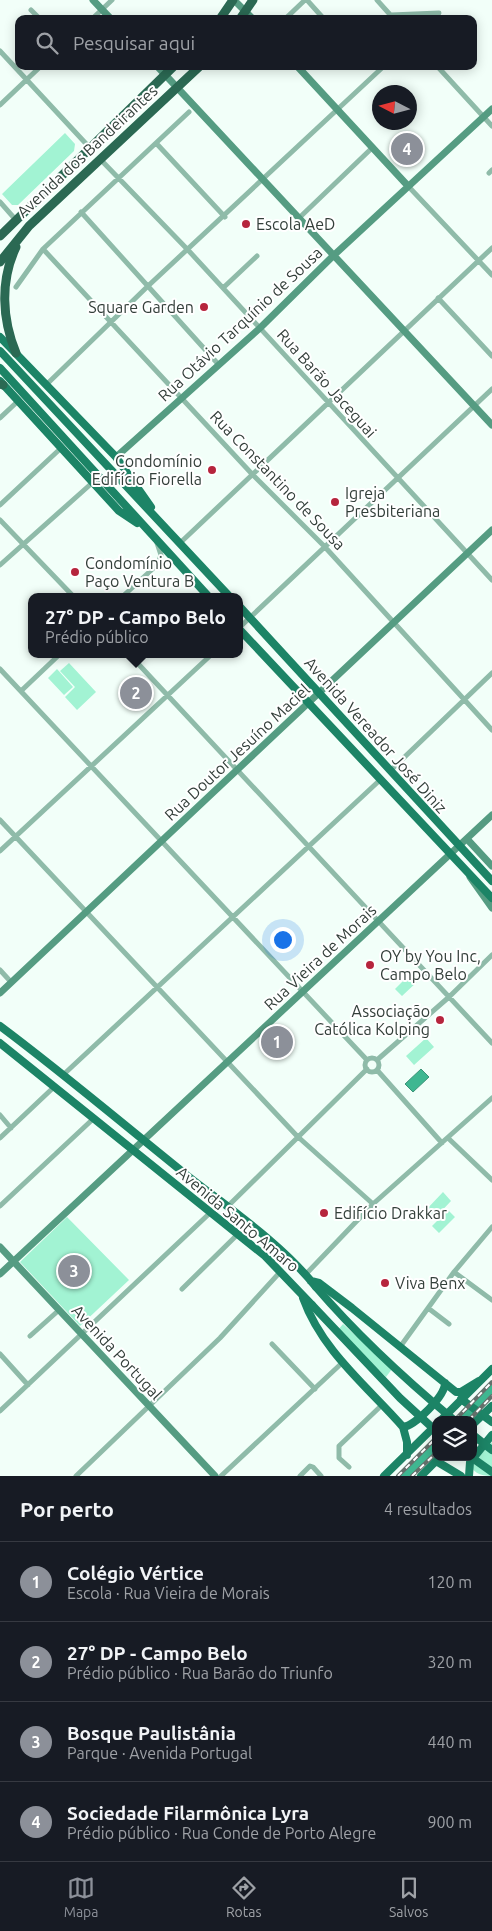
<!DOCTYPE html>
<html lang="pt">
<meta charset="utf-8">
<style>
body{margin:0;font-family:Ubuntu,sans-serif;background:#20242c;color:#f1f3f6}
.controls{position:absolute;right:15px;bottom:15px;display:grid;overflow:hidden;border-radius:10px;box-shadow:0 2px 12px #0003}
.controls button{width:45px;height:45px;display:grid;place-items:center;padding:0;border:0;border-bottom:1px solid #363941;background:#171b24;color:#f1f3f6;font:25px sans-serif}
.compass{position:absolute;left:372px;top:85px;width:45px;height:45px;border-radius:50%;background:#171b24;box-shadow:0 2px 12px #0003;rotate:276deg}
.you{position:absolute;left:282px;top:939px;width:18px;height:18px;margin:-12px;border:4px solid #fff;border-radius:50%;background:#1a73e8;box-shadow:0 0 0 8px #1a73e833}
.badge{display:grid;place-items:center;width:32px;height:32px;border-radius:50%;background:#8c9099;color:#fff;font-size:16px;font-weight:700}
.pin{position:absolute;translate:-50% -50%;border:2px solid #fff;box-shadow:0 1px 5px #0006}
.popup{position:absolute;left:28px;top:593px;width:215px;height:65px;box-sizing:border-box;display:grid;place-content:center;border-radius:10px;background:#171b24;filter:drop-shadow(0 1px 4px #0005);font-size:16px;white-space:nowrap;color:#9ea1a6}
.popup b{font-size:19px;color:#f1f3f6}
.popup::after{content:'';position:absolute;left:50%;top:100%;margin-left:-10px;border:10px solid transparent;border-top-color:#171b24}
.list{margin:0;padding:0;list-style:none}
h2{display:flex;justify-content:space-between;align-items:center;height:65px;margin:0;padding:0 20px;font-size:21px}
h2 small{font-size:16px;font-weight:400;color:#9ea1a6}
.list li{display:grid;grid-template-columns:32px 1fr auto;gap:15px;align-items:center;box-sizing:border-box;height:80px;padding:0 20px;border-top:1px solid #363941}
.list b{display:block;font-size:19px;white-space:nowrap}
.list p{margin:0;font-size:16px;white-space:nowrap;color:#9ea1a6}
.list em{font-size:16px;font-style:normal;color:#9ea1a6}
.icon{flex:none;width:28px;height:28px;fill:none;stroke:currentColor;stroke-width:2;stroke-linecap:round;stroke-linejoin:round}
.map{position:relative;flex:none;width:492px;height:1476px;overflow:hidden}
.search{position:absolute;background:#171b24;box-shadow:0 2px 12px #0003;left:15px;right:15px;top:15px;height:55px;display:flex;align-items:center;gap:12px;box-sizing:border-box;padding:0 18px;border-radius:10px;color:#9ea1a6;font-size:19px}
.sheet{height:385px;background:#171b24}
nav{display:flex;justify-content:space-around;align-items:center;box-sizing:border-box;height:70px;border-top:1px solid #363941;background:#171b24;font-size:14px;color:#9ea1a6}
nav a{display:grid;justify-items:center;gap:2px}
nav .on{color:#8c9099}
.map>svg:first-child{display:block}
.green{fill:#a2f3d3}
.water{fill:#3fb791;stroke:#3b9377}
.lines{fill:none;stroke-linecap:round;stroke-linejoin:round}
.river{stroke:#3fb791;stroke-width:11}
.street{stroke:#8fbba9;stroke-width:5}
.secondary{stroke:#559c82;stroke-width:7}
.primary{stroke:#1c8466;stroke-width:8}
.highway{stroke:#2b6953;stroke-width:9}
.rail-casing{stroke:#64706b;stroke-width:4}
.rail{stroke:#fff;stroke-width:2;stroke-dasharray:5.5;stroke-linecap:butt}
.primary-bridge{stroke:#1c8466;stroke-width:8}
.poi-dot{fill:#b6253d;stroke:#fff;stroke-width:2}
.labels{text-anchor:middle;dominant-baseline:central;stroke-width:4;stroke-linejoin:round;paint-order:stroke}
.street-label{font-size:16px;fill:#333f3a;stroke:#fff}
.poi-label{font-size:16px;fill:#333f3a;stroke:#fff;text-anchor:start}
</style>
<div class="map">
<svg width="492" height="1476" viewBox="0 0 492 1476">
<rect width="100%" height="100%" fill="#f2fff9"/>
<!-- green -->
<path class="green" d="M65,133L75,144L74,151L18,205H12L2,194Z
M69,663L96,692L77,710L65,697L75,687L60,671Z
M57,669L73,687L64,695L48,678Z
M411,973L418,981L402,996L395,989Z
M426,1038L434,1047L414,1065L406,1056Z
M443,1192L451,1201L434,1219L425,1211Z
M448,1210L455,1217L439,1233L432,1226Z
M67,1217L129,1280L80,1326L20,1262Z
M343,1324L392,1369L386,1377L338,1330Z
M492,1442V1476C484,1476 473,1474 471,1465Z"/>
<!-- water -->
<path class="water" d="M421,1069L429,1077L413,1092L405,1084Z"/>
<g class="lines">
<!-- river -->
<path class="river" d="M461,1420L492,1389
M404,1476L436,1445"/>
<!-- street -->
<path class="street" d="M307,0L324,19
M377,0L394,19
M31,10L40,19
M391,15L439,13
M92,19L112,0
M285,19L305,0
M0,51L90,148
M437,66L492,126
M0,105L41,66
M156,143L225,217
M101,160L188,250L492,580
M489,173L492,170
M408,186L492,275
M0,202L15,219
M81,212L219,365
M298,219L373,147
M43,249L252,474L324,546L492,730
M16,287L43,249L189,112
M223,288L257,256
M438,298L492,356
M47,384L148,286L384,66
M0,418L17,402
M0,505L60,449
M0,520L74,597
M180,543L492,248
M0,565L92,483
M122,597L158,564L161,555L157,543
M240,627L492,389
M129,654L492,1043
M0,669L367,1060
M21,691L60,654
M391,770L492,673
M0,820L297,1136L373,1204
M0,851L212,654
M0,970L11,982
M365 1065a7 7 0 1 1 14 0a7 7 0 1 1-14 0Z
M377,1060L449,997L492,955
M377,1070L442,1143
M63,1075L380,780
M0,1115L11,1128
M0,1138L54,1087
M448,1138L492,1180
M0,1206L93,1119
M227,1207L367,1069
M454,1272L492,1300
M306,1274L373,1204L492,1098
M182,1289L238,1234
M428,1308L449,1324
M30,1336L59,1310
M272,1344L315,1389
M400,1347L454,1272L492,1227
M0,1354L28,1385
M0,1411L211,1212
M349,1467L339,1458V1446L383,1404
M76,1476L220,1338L281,1271
M221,1476L343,1362
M300,1476L310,1466L313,1467L321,1476"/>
<!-- secondary -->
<path class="secondary" d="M93,0L111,19
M234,0L253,19
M157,66L492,425
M297,66L408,186
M116,457L260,328L333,256L492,109
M467,839L492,866
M470,877L492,908
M0,993L492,530
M0,1247L215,1476
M0,1274L492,815"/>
<!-- primary -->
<path class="primary" d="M0,337L116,457L151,507
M0,351L230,597
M0,368L209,597
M0,381L119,511L137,523
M240,607L492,881
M240,630L492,898
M0,1026C63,1073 123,1124 184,1173C228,1208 280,1242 316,1287
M0,1043L265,1256L312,1305
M311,1281L319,1283L352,1308L456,1392H461L479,1381
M303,1298C322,1351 367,1386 403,1427L407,1442V1455
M461,1399L492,1422
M441,1420L492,1369
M473,1424L492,1406
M403,1427C415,1426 445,1396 445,1383
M436,1461L461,1476
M384,1476L436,1425
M421,1476L440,1457
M469,1476L470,1462L492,1435"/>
<!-- highway -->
<path class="highway" d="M220,19L233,0
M240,19L253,0
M0,236L174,66
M0,262L29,226L200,66
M16,353C2,319 0,281 16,247
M0,384L3,385"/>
<defs>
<path id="rail" d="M455,1420L492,1382
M469,1420L492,1396
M398,1476L436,1438
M412,1476L436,1453"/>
</defs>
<!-- rail casing -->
<use href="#rail" class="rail-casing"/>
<!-- rail -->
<use href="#rail" class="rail"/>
<!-- primary-bridge -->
<path class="primary-bridge" d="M316,1287C357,1335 406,1380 454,1420
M312,1305L400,1398L436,1431
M473,1435L492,1450
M471,1457L492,1472"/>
</g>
<!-- markers -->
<g class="poi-dot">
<circle cx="246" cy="224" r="5"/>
<circle cx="204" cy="307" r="5"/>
<circle cx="212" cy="470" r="5"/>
<circle cx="335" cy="502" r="5"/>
<circle cx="75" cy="572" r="5"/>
<circle cx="370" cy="965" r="5"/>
<circle cx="440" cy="1020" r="5"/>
<circle cx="324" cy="1213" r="5"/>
<circle cx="385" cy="1283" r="5"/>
</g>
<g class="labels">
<!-- street labels -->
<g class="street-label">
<text transform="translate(87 151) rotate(-43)">Avenida dos Bandeirantes</text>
<text transform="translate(240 324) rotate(-43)">Rua Otávio Tarquínio de Sousa</text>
<text transform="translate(327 383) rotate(48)">Rua Barão Jaceguai</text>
<text transform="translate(278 480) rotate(46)">Rua Constantino de Sousa</text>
<text transform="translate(376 735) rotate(48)">Avenida Vereador José Diniz</text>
<text transform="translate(237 752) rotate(-43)">Rua Doutor Jesuíno Maciel</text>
<text transform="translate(320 957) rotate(-43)">Rua Vieira de Morais</text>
<text transform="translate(238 1219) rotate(40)">Avenida Santo Amaro</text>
<text transform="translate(117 1352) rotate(47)">Avenida Portugal</text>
</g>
<!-- poi labels -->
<g class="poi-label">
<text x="256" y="224">Escola AeD</text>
<text x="194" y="307" text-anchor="end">Square Garden</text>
<text x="202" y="461" text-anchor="end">Condomínio<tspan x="202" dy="18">Edifício Fiorella</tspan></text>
<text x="345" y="493">Igreja<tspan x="345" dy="18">Presbiteriana</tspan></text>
<text x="85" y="563">Condomínio<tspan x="85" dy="18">Paço Ventura B</tspan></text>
<text x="380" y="956">OY by You Inc,<tspan x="380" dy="18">Campo Belo</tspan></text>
<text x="430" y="1011" text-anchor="end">Associação<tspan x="430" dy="18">Católica Kolping</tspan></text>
<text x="334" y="1213">Edifício Drakkar</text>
<text x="395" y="1283">Viva Benx</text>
</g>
</g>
</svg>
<div class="controls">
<button><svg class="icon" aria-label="layers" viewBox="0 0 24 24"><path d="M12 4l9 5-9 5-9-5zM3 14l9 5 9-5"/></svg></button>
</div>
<svg class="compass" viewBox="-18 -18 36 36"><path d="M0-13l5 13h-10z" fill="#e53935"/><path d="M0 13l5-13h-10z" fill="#9ea1a6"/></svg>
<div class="you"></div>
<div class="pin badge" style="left:277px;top:1042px">1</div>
<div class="pin badge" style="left:136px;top:693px">2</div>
<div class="popup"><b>27° DP - Campo Belo</b>Prédio público</div>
<div class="pin badge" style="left:74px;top:1271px">3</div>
<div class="pin badge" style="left:407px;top:149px">4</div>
<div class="search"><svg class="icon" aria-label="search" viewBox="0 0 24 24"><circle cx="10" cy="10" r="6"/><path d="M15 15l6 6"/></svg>Pesquisar aqui</div>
</div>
<section class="sheet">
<h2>Por perto<small>4 resultados</small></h2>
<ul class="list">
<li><span class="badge">1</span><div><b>Colégio Vértice</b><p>Escola · Rua Vieira de Morais</p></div><em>120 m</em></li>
<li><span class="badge">2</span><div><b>27° DP - Campo Belo</b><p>Prédio público · Rua Barão do Triunfo</p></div><em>320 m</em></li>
<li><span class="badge">3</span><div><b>Bosque Paulistânia</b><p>Parque · Avenida Portugal</p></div><em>440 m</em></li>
<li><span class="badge">4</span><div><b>Sociedade Filarmônica Lyra</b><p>Prédio público · Rua Conde de Porto Alegre</p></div><em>900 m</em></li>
</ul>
</section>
<nav>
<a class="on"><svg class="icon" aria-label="map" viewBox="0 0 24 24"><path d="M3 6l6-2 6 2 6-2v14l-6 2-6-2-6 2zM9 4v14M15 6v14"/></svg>Mapa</a>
<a><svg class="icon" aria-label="directions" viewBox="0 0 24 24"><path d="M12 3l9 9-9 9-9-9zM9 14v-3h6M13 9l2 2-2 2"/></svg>Rotas</a>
<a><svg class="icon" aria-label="saved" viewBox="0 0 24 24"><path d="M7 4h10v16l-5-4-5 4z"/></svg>Salvos</a>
</nav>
